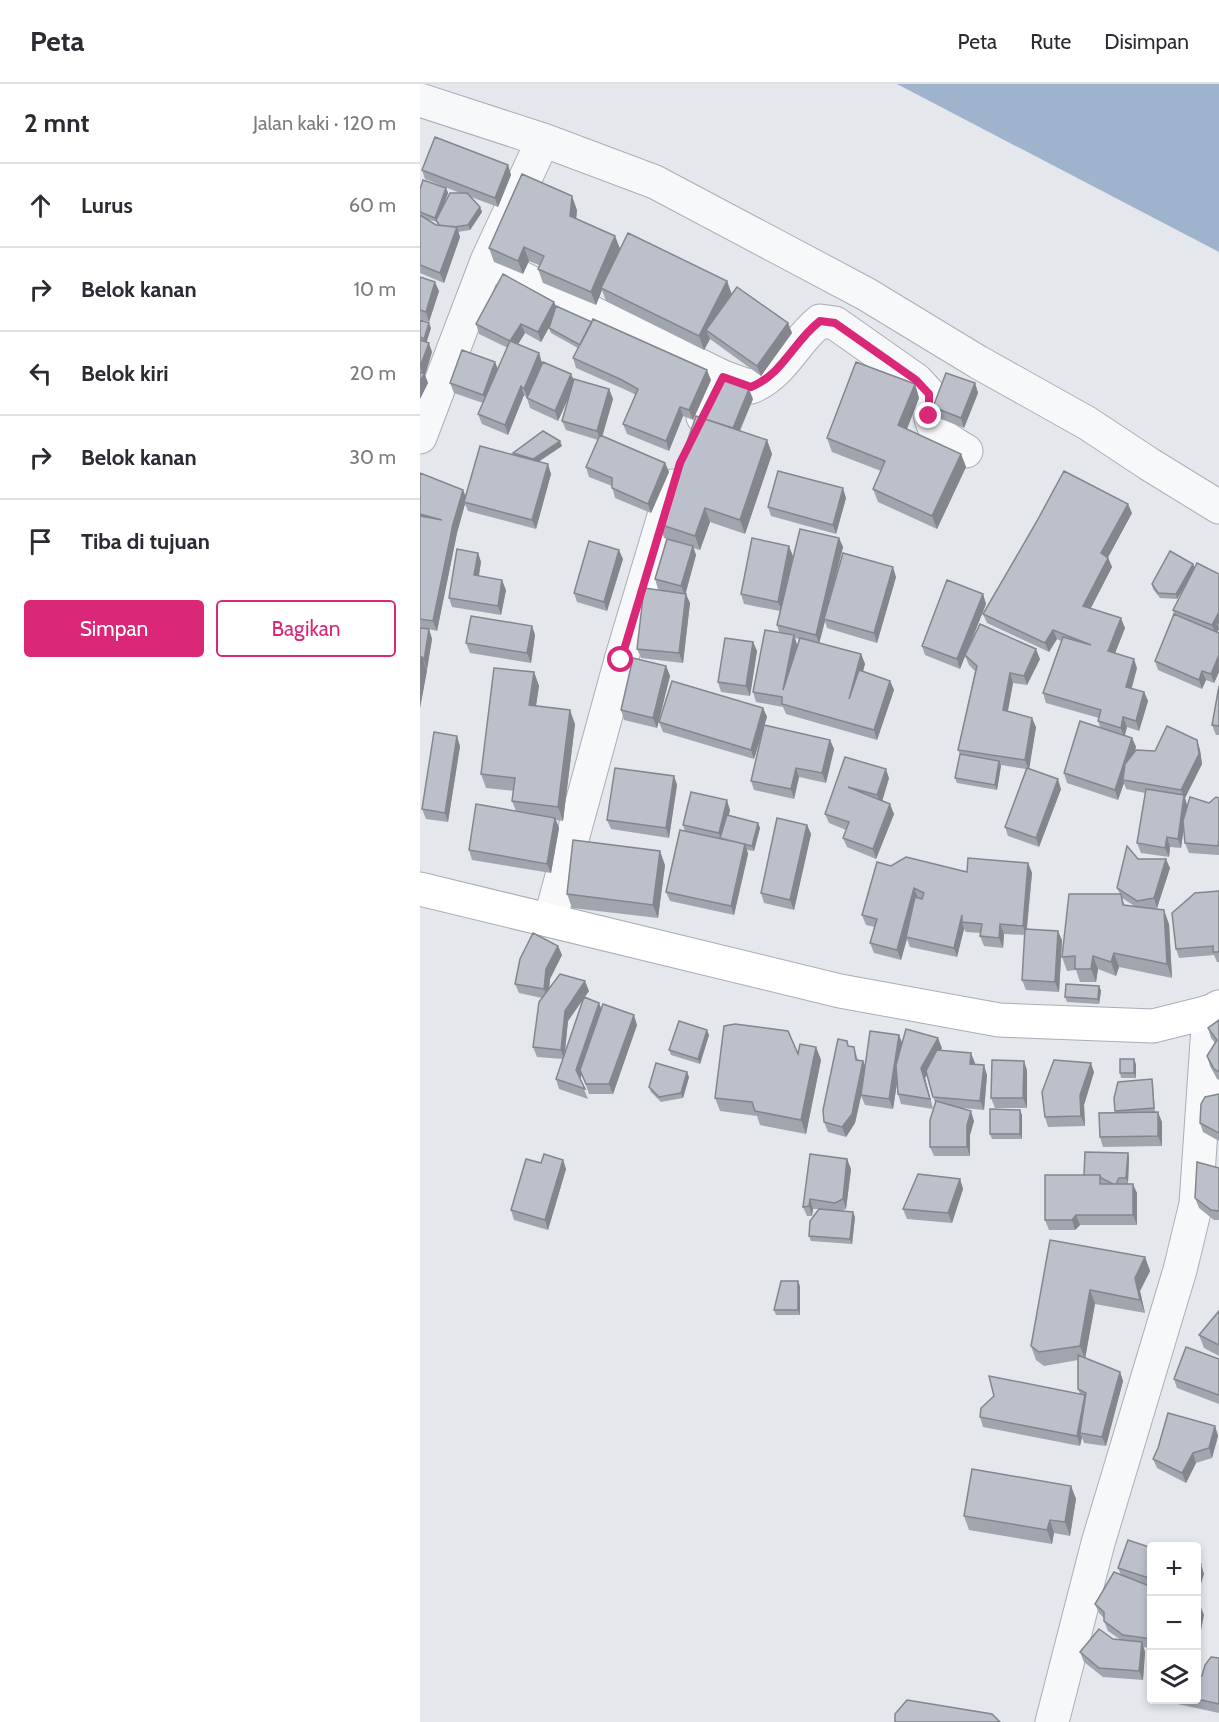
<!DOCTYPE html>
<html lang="id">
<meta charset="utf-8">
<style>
body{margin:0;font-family:Cabin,sans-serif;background:#f2f2f3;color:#2b2b33}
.controls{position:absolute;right:18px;bottom:18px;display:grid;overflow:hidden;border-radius:6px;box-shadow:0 3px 9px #0003}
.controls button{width:54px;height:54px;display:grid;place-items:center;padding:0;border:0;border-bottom:2px solid #e1e1e2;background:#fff;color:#2b2b33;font:30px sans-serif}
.stop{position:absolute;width:18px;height:18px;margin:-14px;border:4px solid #db2777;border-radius:50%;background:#fff}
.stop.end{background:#db2777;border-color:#fff;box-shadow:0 2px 6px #0008}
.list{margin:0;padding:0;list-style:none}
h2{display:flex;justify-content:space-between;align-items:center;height:78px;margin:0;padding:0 24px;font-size:26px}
h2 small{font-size:20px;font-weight:400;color:#7c7c81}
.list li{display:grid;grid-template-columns:39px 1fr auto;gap:18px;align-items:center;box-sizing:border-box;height:84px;padding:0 24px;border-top:2px solid #e1e1e2}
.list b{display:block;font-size:22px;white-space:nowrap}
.list em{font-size:20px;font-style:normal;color:#7c7c81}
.actions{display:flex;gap:12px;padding:18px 24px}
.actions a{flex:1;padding:14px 0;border:2px solid #db2777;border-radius:6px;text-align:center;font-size:21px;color:#db2777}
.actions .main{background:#db2777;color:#fff}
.icon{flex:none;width:33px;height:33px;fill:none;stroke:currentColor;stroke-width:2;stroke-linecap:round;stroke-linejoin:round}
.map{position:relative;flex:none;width:799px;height:1638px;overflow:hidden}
header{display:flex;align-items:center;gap:36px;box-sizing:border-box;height:84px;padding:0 30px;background:#fff;border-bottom:2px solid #e1e1e2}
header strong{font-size:28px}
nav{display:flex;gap:33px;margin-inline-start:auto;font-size:21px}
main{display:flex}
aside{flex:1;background:#fff}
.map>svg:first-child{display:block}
.water{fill:#9fb4cc}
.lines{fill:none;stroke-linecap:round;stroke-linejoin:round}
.street-casing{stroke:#a9aeb7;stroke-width:35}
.secondary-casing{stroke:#a9aeb7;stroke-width:35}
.street{stroke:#f7f8fa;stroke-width:33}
.secondary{stroke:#fff;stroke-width:33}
.wall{fill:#a1a5ae;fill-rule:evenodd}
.shaded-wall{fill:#83868d}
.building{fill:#bbc0ca;stroke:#83868d;stroke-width:1.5}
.route{stroke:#db2777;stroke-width:8}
</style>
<header>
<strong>Peta</strong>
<nav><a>Peta</a><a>Rute</a><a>Disimpan</a></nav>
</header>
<main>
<aside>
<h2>2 mnt<small>Jalan kaki · 120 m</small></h2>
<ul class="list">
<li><svg class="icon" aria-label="ahead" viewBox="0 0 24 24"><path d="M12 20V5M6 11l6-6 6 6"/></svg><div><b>Lurus</b></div><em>60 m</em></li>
<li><svg class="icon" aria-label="right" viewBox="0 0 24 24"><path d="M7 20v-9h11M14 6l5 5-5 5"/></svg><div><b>Belok kanan</b></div><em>10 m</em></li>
<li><svg class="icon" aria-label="left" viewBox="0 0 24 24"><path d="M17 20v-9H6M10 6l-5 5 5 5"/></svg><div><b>Belok kiri</b></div><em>20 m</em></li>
<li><svg class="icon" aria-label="right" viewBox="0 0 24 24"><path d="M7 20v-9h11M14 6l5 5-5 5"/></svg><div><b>Belok kanan</b></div><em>30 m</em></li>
<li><svg class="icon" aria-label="arrive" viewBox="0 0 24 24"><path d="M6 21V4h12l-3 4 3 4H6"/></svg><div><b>Tiba di tujuan</b></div></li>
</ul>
<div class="actions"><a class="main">Simpan</a><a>Bagikan</a></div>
</aside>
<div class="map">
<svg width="799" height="1638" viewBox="0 0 799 1638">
<rect width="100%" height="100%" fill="#e4e7ec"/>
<!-- water -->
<path class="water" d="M477,0H799V168Z"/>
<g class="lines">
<defs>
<path id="street" d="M0,16L123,56L235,98L446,210L558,278L667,339L729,380L799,423
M67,177L303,293
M283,333L303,293L331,303C363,290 374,258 400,237L415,239L496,296L509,310C509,348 516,349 546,367
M0,353L67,177L123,56
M130,836L201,576L253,402
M632,1638L678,1459L760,1186L776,1120L789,928"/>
<path id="secondary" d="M0,805L420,907L579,936L733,942L789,928L799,923"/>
</defs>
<!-- street casing -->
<use href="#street" class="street-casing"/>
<!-- secondary casing -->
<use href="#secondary" class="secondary-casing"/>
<!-- street -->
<use href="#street" class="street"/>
<!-- secondary -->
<use href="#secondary" class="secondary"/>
</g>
<!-- wall -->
<path class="wall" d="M88,81L91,91L78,123L51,113L60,123L62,128L50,146L38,148L40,153L24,199L0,189V105L26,104L28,109L22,124L40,109L5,95L2,86ZM6,135L17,138L18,141H16Z
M157,126L156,135L195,152L200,165L307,197L312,211L368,239L372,249L341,292L290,255L284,266L186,217L182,206L176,221L123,199L118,185L119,181L109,177L103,190L74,178L69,164Z
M0,193L19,207L9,238L0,235Z
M134,218L136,222L291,296L273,336L263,332L249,367L207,350L203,340L216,311L206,306L156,284L153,274L158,264L131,249L129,244L121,258L105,249L98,260L119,269L122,279L151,290L154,297L189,305L193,315L182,352L245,379L249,388L231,429L195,414L192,402L169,393L166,383L178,356L146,346L142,337L150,310L138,337L110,324L107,314L104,311L88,351L62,340L58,330L63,319L34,309L30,299L78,285L88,264L59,250L56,240Z
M0,236L11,244L6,258L12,268L5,291L8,299L0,315Z
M555,299L558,309L544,344L516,333L513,323Z
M495,300L499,314L487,345L541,370L546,383L517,445L458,418L453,405L461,387L412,368L407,354Z
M333,315L320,347L347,356L352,370L325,450L290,438L280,466L273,464L276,471L265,510L270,519L263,579L221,574L217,565L249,508L238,505L235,495L247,455L244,454L239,440L279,333Z
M142,362L118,378L131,390L116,445L48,427L45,420L37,449L17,547L9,545L12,555L0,624V389L43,406L46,413L94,371L93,369Z
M426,414L416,450L351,432L348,423Z
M712,429L688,473L692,483L671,524L705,544L695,569L717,584L712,604L724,608L728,617L719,647L707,643L705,651L712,654L716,663L714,668L735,667L777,656L780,666L782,680L765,714L767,721V725L789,719L799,714V771L769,769L765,759L764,744L761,764L750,763L749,773L721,769L717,759L725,709L706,705L704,699L698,716L647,699L644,689L680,643L678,637L679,634L626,619L623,609L641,557L637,555L629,568L567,539L563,530Z
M419,454L423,463L411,510L476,493L457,559L407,544L405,537L399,559L441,570L445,580L443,587L470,597L474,606L457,656L366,630L363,623L336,618L333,608L359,548L357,541L360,527L324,520L321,510L373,472L370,485ZM375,554L379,555L376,566L377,561Z
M58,469L61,478L59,492L86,506L81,531L32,523L29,514Z
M203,475L187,527L157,518L154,509Z
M773,480L775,484L799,490V545L797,548L799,549V588L794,599L786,596L782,605L738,586L735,577L754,530L753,526L770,493L757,515L740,514L733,505L732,500Z
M563,510L566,520L548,565L620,575L607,601L593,599L588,627L616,643L609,684L641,705L619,763L588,752L585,743L606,685L581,681L577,706L537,699L535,694L540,670L538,666L555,587L549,581L545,572L540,585L505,571L502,562Z
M112,542L115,551L111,579L50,569L46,559Z
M333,558L337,567L330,612L301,608L298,598Z
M246,582L250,592L237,644L204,636L201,626Z
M114,588L119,602L116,622L155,640L143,737L136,736L139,744L131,789L52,776L49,766L96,727L92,717L94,707L66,704L61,690Z
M799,602V651H796L792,641Z
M343,624L347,633L344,641L410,656L414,665L406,699L379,693L374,715L334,706L331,697L341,651L334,675L243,648L239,638Z
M40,662L28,738L6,735L2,725Z
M425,673L469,694L462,717L474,730L456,775L427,763L423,754L426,746L409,739L405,730Z
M254,692L257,701L249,754L191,745L187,736Z
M310,726L309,731L338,739L340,744L334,767L327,766L328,770L314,831L250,817L246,808L265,748L263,741Z
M387,741L391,750L374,826L344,819L341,809Z
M718,775L750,784L737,824L732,825L749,840L752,894L699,883L696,892L678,885L676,898H660L656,886L647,887L642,873L700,810L697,804ZM702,814L716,823L705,822Z
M608,779L612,789L607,845L642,856L639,908L606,906L602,896L605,851L584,850L583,864L564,862L560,852L561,849L546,848L544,845L537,873L490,863L487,855L481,876L454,869L450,859L455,843L446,841L442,831L471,782L547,788Z
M245,781L238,834L152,824L147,810Z
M799,807V878H797L794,871L759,874L756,865Z
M138,862L142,871L130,895L129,905L169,907L164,914L181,925L217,941L193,1010H169L162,990L160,995L168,1015L139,1005L136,995L143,975L117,973L113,963L122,914L99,909L95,900ZM163,915L145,969L148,937Z
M679,902L681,907L679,920L647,918L645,913Z
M799,936V996L797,995L790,982L787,972L795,959L791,954L788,944Z
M289,951L280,980L251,971L249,966Z
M479,951L482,959L522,964L520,967L555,979V980L567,991L564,1026L542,1024L554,1037L550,1051V1072H514L510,1063L515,1019L507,990L505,994L513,1025L481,1020L478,1010L477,998L473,1025L445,1021L441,1012L435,1039L426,1053L408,1048L404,1038L429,962L434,963L438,976L443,977L445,983Z
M396,963L401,976L386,1050L340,1041L337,1032L300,1027L295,1014L378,970Z
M716,980V994H701L700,989Z
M607,986V1024H575L571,1014Z
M267,988L269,993L263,1014L241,1018L231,1008L229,1003Z
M674,988L664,1021L665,1042L628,1043L625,1033Z
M733,1000L735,1028L742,1038V1062L683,1063L680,1053L696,1029L695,1027Z
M799,1010V1057L783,1048L780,1039Z
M602,1031V1055H572L570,1050Z
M708,1069L709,1074L708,1099L717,1109V1141H660L655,1146H629L625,1136L664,1091Z
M390,1070L427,1075L431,1085L426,1125L421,1127L435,1133L432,1160L391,1157L389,1152L398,1125H393L392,1132H387L383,1123Z
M143,1076L146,1085L128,1146L94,1136L91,1126L121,1079Z
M799,1084V1136H794L779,1124L775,1114Z
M540,1095L543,1105L532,1139L487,1135L483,1125Z
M630,1156L725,1173L730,1187L720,1207L725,1229L675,1220L665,1274L700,1288L703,1297L686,1362L664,1359L662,1353L660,1362L563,1343L560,1333L660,1310L658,1305V1276L624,1282L616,1276L611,1262Z
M380,1202V1231H356L354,1226Z
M799,1227V1272L784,1264L779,1251Z
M799,1275V1320L757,1304L754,1295Z
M795,1342L798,1352L792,1374L776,1379L766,1399L737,1384L733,1375Z
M651,1402L656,1415L650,1452L634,1449L632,1460L549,1446L544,1432Z
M732,1464V1564L723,1563L725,1568L723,1596L683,1593L664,1578L660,1568L693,1555L701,1556L688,1547L684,1537V1534L679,1529L675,1520L701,1491L698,1484Z
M799,1574V1629L739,1616H777L782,1592Z"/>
<!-- shaded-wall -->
<path class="shaded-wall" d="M88,81L91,91L78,123L75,114Z
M26,104L28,109L17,139L15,134Z
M152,112L157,126L155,146L150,132Z
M60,123L62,128L50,146L48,141Z
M37,143L40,153L24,199L20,189Z
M195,152L200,165L181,204L182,206L176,221L171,208Z
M104,163L109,177L103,190L98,177Z
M307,197L312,211L286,246L290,255L284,266L279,252Z
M15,198L19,207L9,238L6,228Z
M134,218L138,227L121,258L118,248Z
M9,239L11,244L6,260L4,255Z
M368,239L372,249L341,292L337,282Z
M101,240L105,249L94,267L90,257Z
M9,259L12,268L5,291L8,299L0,315V298L3,291L0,283Z
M119,269L122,279L108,315L104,305Z
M75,278L79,287L67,320L63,311Z
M287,286L291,296L273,336L269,326Z
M151,290L155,299L138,337L135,327Z
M555,299L558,309L544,344L541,334Z
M495,300L499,314L483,355L478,341Z
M101,302L104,311L88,351L85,341Z
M189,305L193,315L181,357L177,347Z
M329,305L333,315L315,357L312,347Z
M260,323L263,332L249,367L246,357Z
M347,356L352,370L325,450L320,436Z
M140,357L142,362L115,380L113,375Z
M541,370L546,383L517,445L512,432Z
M245,379L249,388L231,429L228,420Z
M128,380L131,390L116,445L112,436Z
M423,404L426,414L416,450L413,441Z
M43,406L47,416L44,418L45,420L37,449L17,547L13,537L33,440Z
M708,420L712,429L685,479L681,469Z
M285,424L290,438L280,466L275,452Z
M419,454L423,463L405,535H404L405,537L399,560L396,551Z
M273,462L276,471L265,512L261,502Z
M369,462L373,472L362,527L358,518Z
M199,466L203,475L187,527L184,518Z
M58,469L61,478L57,501L54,491Z
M688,474L692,483L667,531L663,522Z
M773,480L775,485L757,515L756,510Z
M473,483L476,493L457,559L454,549Z
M82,496L86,506L81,531L78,522Z
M266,510L270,519L263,579L259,569Z
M563,510L566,520L540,585L537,575Z
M799,528V540L797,539L799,545L796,551L792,541Z
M701,534L705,544L692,577L688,567Z
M112,542L115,551L111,579L107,569Z
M9,545L12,555L7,586L4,576Z
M633,546L637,555L629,568L625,559Z
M374,551L377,561L367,615L363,606Z
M333,558L337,567L330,612L326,602Z
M616,565L620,575L607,601L604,592Z
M441,570L445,580L432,625L429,615Z
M799,571V588L794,599L791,590Z
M2,573L7,587L0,624V584Z
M714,575L717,584L709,612L706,603Z
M246,582L250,592L237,644L233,634Z
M782,587L786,596L782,605L779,596Z
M114,588L119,602L114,634L109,621Z
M590,589L593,599L586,636L583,626Z
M470,597L474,606L457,656L454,646Z
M724,608L728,617L719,647L716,637Z
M343,624L347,633L334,675L331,666Z
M150,626L155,640L143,737L138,723Z
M703,633L707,643L704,653L701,644Z
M612,634L616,643L609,686L605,676Z
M37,652L40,662L28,738L25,729Z
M712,654L716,663L705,696H703L704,699L698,716L695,706Z
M410,656L414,665L406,699L402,689Z
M777,656L780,666L782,680L765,714L767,721L761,764L758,755L764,714L761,706Z
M579,677L581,682L577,706L575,701Z
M376,684L379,693L374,715L371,705Z
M466,685L469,694L461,721L457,711Z
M254,692L257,701L249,754L246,744Z
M638,695L641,705L619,763L616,754Z
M307,716L310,726L303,755L300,754L299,749Z
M470,720L474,730L456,775L453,765Z
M135,734L139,744L131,789L127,780Z
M338,739L340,744L334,767L332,762Z
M387,741L391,750L374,826L370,816Z
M747,753L750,763L749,773L745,764Z
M325,760L328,770L314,831L311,822Z
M240,767L245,781L238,834L233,821Z
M746,775L750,784L737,824L734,814Z
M608,779L612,789L606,851L603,842Z
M494,804L498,814L481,876L477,866Z
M744,826L749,840L752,894L747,880Z
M542,831V838L544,845L537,873L534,864Z
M580,840L584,850L583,864L579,854Z
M638,847L642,856L639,908L635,898Z
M138,862L142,871L130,895L128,915L124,905L126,885Z
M694,869L699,883L696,892L691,878Z
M673,872L678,885L676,898L671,885Z
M165,897L169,907L148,937L144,975L141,966L145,927Z
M679,902L681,907L679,920L678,915Z
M179,919L183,929L160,996L156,986Z
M214,931L217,941L193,1010L189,1000Z
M287,946L289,951L280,980L278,975Z
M479,951L483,961L473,1025L469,1015Z
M518,954L522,964L505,994L513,1025L501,984Z
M396,963L401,976L386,1050L381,1036Z
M551,969L555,979L554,989L550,980Z
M714,975L716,980V994L714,989Z
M443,977L447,986L435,1039L426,1053L422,1043Z
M604,977L607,986V1024L603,1014Z
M671,979L674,988L664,1021L665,1042L661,1032L660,1011Z
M564,981L567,991L564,1026L560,1017Z
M267,988L269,993L263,1014L261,1009Z
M600,1026L602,1031V1055L600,1050Z
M551,1027L554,1037L550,1051V1072L547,1063V1041Z
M738,1028L742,1038V1062L738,1052Z
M708,1069L709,1074L708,1099L706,1094Z
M427,1075L431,1085L426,1125L423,1115Z
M143,1076L146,1085L128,1146L125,1136Z
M540,1095L543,1105L532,1139L528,1129Z
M713,1100L717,1109V1141L713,1131Z
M390,1115L393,1125L392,1132L389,1122Z
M433,1128L435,1133L432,1160L430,1155Z
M656,1131L660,1141L655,1146L652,1136Z
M725,1173L730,1187L720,1207L725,1229L720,1216L715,1194Z
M378,1197L380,1202V1231L378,1226Z
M670,1206L675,1220L665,1275L660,1262Z
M700,1288L703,1297L686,1362L682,1353Z
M665,1311L669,1320L660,1349L662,1353L660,1362L657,1352Z
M795,1342L798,1352L792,1374L789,1364Z
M773,1369L776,1379L766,1399L762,1389Z
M651,1402L656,1415L650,1452L645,1438Z
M630,1436L634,1449L632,1460L627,1446Z
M781,1480L784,1490L777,1513V1493Z
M780,1521L784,1531L778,1562L777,1557V1543Z
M722,1558L725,1568L723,1596L719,1587Z"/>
<!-- building -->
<path class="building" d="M15,53L88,81L75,114L2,86Z
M102,90L152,112L150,132L195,152L171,208L118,185L124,172L104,163L98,177L69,164Z
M3,96L26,104L15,134L0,128V105Z
M30,109H47L60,123L48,141L34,143L19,141L16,136Z
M0,131L16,141L37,143L20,189L0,181Z
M208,149L307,197L279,252L181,204Z
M83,190L134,218L118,248L101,240L90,257L119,269L104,305L101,302L85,341L58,330L90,257L56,240Z
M0,193L15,198L6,228L0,226Z
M317,203L368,239L337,282L286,246Z
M136,222L172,238L160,261L129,244Z
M173,235L287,286L269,326L260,323L246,357L203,340L218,305L202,296L153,274Z
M0,236L9,239L4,255L0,253Z
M0,256L9,259L0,283Z
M42,266L75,278L63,311L30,299Z
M123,278L151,290L135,327L107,314Z
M436,278L495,300L478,341L541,370L512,432L453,405L465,377L407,354Z
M0,288L4,290L0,298Z
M526,289L555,299L541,334L513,323Z
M300,293L329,305L313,344L279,333Z
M154,295L189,305L177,347L142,337Z
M276,332L347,356L320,436L285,424L275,452L239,440Z
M123,347L140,357L113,375L93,369Z
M180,351L245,379L228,420L192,404V394L166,383Z
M60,362L128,380L112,436L44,418Z
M358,387L423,404L413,441L348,423Z
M644,387L708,420L681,469L688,474L663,522L701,534L688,567L714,575L706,603L724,608L716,637L703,633L701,644L678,637L681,626L623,609L643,553L671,561L633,546L625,559L563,530L617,437Z
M0,389L43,406L33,440L13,537L0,535V432L22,436L0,430Z
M380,445L419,454L396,551L357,541Z
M332,454L369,462L358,518L321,510Z
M247,455L273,462L261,502L235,495Z
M169,457L199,466L184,518L154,509Z
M37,465L58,469L54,491L82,496L78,522L29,514Z
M750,467L773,480L756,510L738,509L732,500Z
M423,469L473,483L454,549L404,535Z
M777,479L799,490V528L792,541L753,526Z
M527,496L563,510L537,575L502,562Z
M224,504L266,510L259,569L217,565Z
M754,530L799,549V571L791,590L782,587L779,596L735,577Z
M51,532L112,542L107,569L46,559Z
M560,540L616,565L604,592L590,589L583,626L612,634L605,676L538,666L557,582L545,571Z
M0,544L9,545L4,576L2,573H0Z
M345,546L374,551L363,606L380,554L441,570L429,615L439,586L470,597L454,646L362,620V613L333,608Z
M305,554L333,558L326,602L298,598Z
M0,573H2L0,584Z
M213,574L246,582L233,634L201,626Z
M74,584L114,588L109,621L150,626L138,723L92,717L95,694L61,690Z
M252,597L343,624L331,666L239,638Z
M799,602V642L792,641Z
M660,637L712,654L695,706L644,689Z
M344,641L410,656L402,689L376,684L371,705L331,697Z
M747,642L777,656L779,670L761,706L703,696L705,680L716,666L735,667Z
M14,648L37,652L25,729L2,725Z
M540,670L579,677L575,701L535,694Z
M425,673L466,685L457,711L428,703L470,720L453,765L423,754L429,738L405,730Z
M195,684L254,692L246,744L187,736Z
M607,684L638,695L616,754L585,743Z
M726,705L764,711L758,755L747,753L745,764L717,759Z
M271,708L307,716L299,749L263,741Z
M770,713L789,719L796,713L799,714V756L798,762L765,759L763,737Z
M56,720L135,734L127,780L49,766Z
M307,731L338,739L332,762L300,754Z
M357,734L387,741L370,816L341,809Z
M260,746L325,760L311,822L246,808Z
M153,756L240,767L233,821L147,810Z
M707,762L718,775H746L734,814L717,817L697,804Z
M486,773L547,788L548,774L608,779L603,842L580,840L579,854L560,852L562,840L542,838V831L534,864L486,853L495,813L502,815L504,809L494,804L477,866L450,859L457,835L442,831L457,778L471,782Z
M799,807V868H793V862L756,865L752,829L775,809Z
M649,810H701L703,821L744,826L747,880L694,869L691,878L673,872L671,885H655V872L642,873Z
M605,845L638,847L635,898L602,896Z
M113,849L138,862L126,885L124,905L95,900L100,875Z
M140,890L165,897L145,927L141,966L113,963L119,918Z
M646,900L679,902L678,915L645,913Z
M164,913L179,919L156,986L165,1005L136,995Z
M183,920L214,931L189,1000H166L160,986Z
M799,936V988L794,985L787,972L797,956L788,944Z
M259,937L287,946L278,975L249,966Z
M315,940L368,947L378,970L380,960L396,963L381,1036L335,1027L332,1018L295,1014L304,942Z
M486,945L518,954L501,984L510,1015L478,1010L476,981Z
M450,947L479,951L469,1015L441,1011Z
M418,955L427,957L428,962L434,963L436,976L443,977L432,1030L422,1043L404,1038L403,1026Z
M517,966L551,969L550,980L564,981L560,1017L513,1013L506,987Z
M700,975H714V989H700Z
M572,976L604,977L603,1014H571Z
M634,976L671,979L660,1011L661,1032L625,1033L622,1008Z
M236,979L267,988L261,1009L239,1013L229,1003Z
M732,995L734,1024L695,1027L694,1014L698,998Z
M799,1010V1049L780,1039L781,1020L785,1013Z
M516,1017L551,1027L547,1041V1063H510V1036Z
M570,1025L600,1026V1050H570Z
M738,1028V1052L680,1053L679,1029Z
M665,1068L708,1069L706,1094H699L696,1100H693L681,1094L680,1091H664Z
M124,1070L143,1076L125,1136L91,1126L106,1075L121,1079Z
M390,1070L427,1075L423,1115L415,1119L390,1115L389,1122L383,1123Z
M777,1078L799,1084V1127L791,1126L775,1114Z
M498,1090L540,1095L528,1129L483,1125Z
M625,1091H680V1100H713V1131H656L652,1136H625Z
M399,1125L433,1128L430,1155L389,1152L390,1137Z
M630,1156L725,1173L715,1194L720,1216L670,1206L660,1262L619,1268L611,1262Z
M361,1197H378V1226H354Z
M799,1227V1261L779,1251Z
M766,1263L799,1275V1311L754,1295Z
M658,1271L700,1288L682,1353L660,1349L666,1309L658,1305Z
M569,1292L665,1311L657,1352L560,1333L561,1324L574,1312Z
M748,1329L795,1342L789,1364L773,1369L762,1389L733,1375L738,1364Z
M552,1385L651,1402L645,1438L630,1436L627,1446L544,1432Z
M708,1456L732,1464V1495L698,1484Z
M777,1479L781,1480L777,1493Z
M694,1488L732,1503V1555L703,1551L684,1537V1528L675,1520Z
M777,1520L780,1521L777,1543Z
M679,1545L693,1555L722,1558L719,1587L679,1584L660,1568Z
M791,1573L799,1574V1620L777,1615V1591L782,1592L785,1581Z
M487,1616L572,1630L580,1638H475V1630Z"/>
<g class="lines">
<!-- route -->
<path class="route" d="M201,576L260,379L303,293L331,303C363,290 373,258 400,237L415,239L496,296L509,310V332"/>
</g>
</svg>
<div class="controls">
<button>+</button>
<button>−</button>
<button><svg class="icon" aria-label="layers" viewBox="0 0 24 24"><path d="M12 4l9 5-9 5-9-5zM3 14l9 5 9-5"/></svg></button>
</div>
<div class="stop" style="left:201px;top:576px"></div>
<div class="stop end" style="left:509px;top:332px"></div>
</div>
</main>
